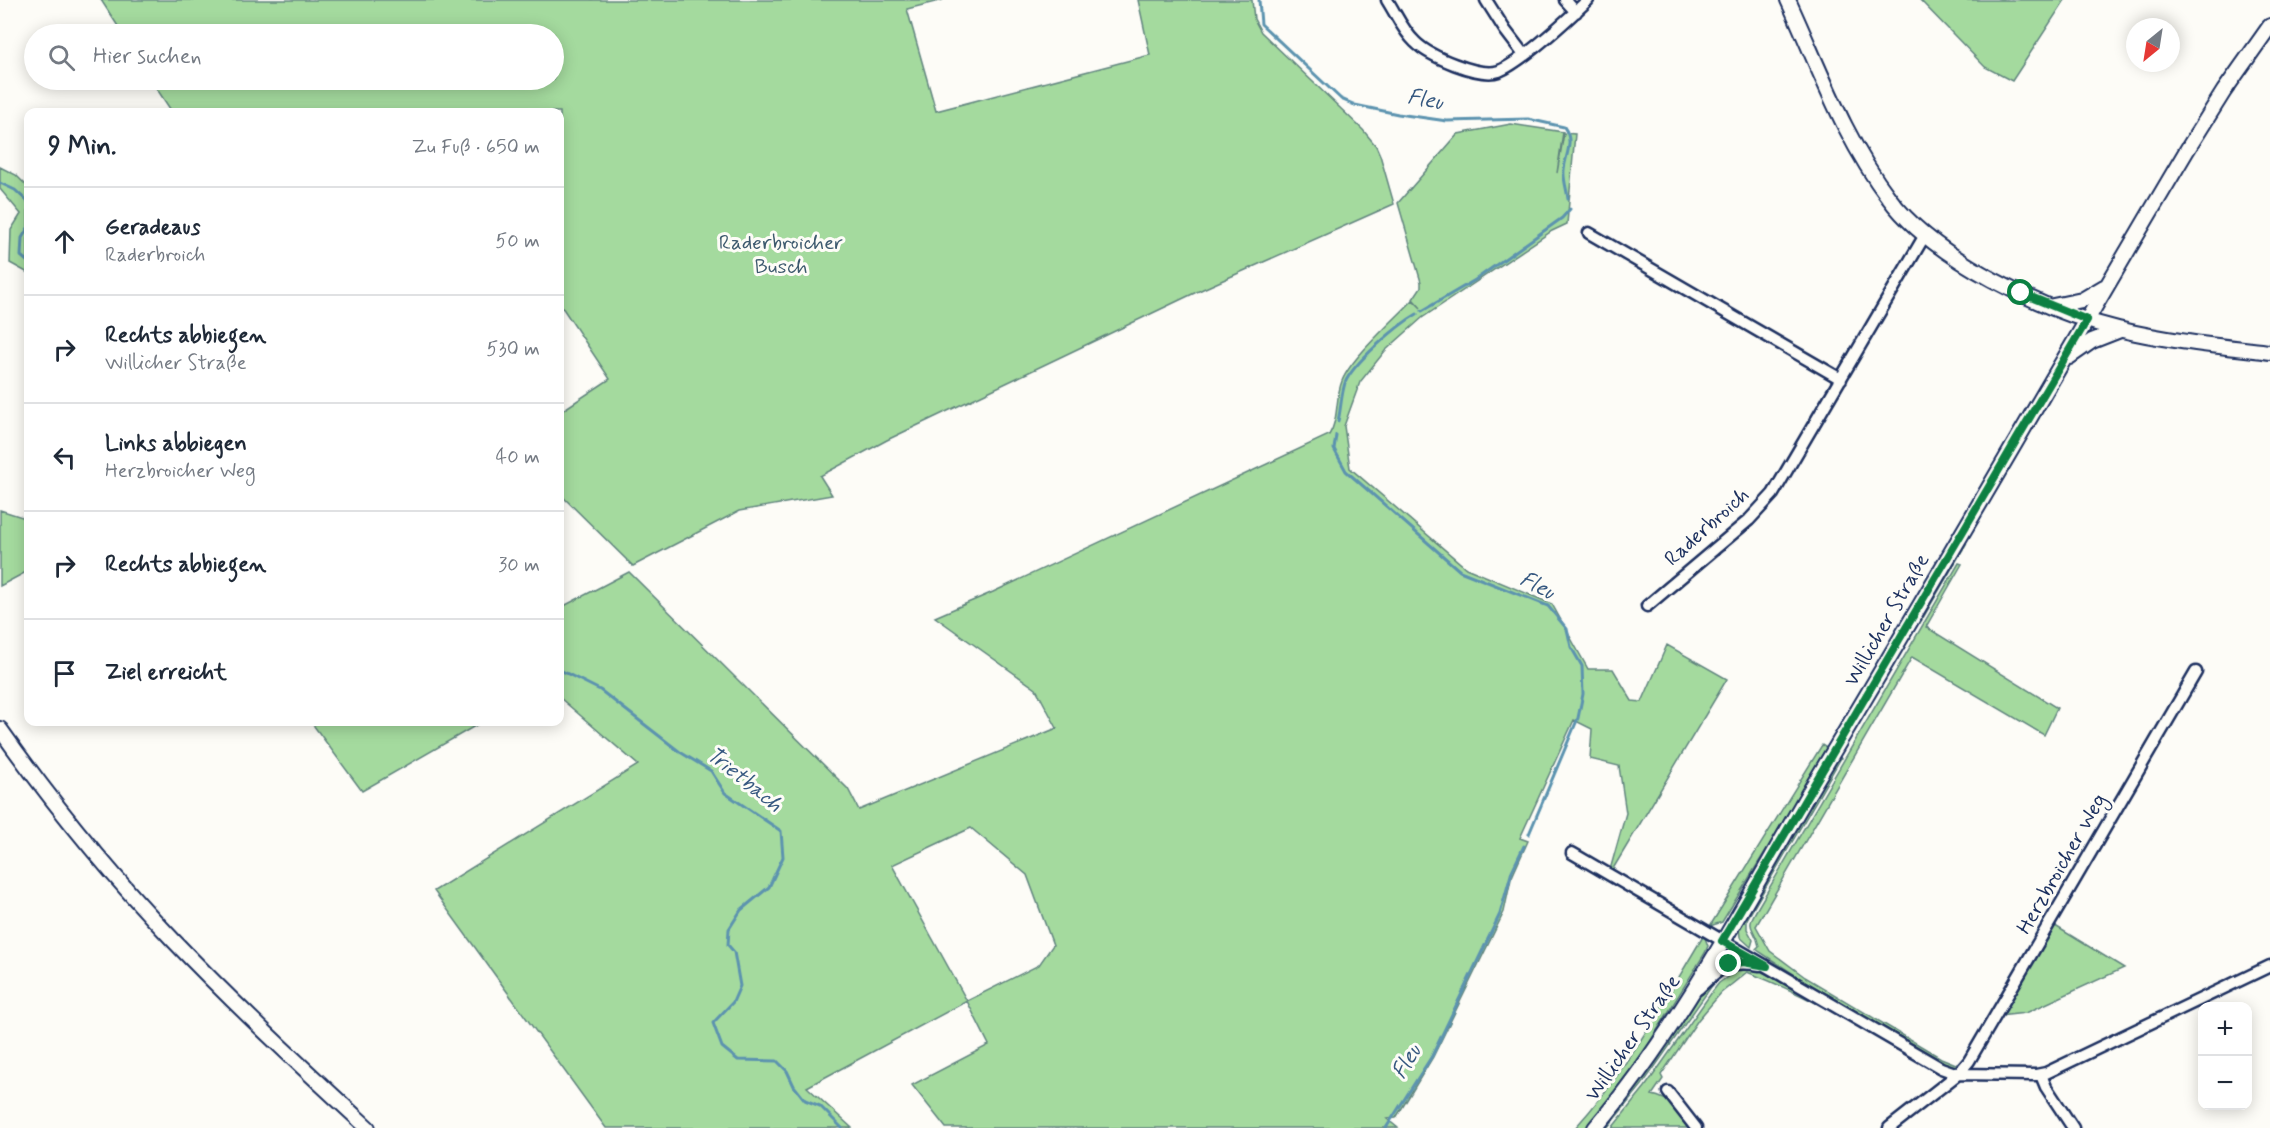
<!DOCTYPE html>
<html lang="de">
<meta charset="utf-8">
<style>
body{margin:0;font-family:Mynerve,sans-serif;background:#f2f2f3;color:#1f2937}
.controls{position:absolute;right:18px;bottom:18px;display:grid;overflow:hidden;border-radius:12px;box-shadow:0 3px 15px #0003}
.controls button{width:54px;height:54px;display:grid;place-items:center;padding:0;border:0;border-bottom:2px solid #e0e1e3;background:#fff;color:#1f2937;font:30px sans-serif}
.compass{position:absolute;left:2126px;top:18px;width:54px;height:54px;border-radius:50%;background:#fff;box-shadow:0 3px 15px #0003;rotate:210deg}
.stop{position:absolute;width:18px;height:18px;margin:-14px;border:4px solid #0b8043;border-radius:50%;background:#fff}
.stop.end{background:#0b8043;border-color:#fff;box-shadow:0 2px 6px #0008}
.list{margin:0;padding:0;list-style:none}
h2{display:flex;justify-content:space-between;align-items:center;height:78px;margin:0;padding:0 24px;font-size:26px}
h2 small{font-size:20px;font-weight:400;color:#747a83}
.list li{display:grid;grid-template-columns:39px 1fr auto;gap:18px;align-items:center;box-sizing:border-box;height:108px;padding:0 24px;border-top:2px solid #e0e1e3}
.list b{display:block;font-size:22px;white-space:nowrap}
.list p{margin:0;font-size:20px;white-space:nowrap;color:#747a83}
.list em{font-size:20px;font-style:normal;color:#747a83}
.icon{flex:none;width:33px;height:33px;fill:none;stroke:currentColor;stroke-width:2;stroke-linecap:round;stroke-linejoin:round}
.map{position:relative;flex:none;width:2270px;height:1128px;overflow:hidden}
.search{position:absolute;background:#fff;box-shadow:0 3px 15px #0003;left:24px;top:24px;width:540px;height:66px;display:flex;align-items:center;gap:15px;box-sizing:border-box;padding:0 21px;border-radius:33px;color:#747a83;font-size:22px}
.panel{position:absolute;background:#fff;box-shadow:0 3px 15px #0003;left:24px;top:108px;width:540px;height:618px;border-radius:12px}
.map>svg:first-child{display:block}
.green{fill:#a4da9e;stroke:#60847e;stroke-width:1.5;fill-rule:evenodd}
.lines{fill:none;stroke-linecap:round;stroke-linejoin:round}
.stream{stroke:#5c93af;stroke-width:3}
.street-casing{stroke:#1b2f5e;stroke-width:15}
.secondary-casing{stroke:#1b2f5e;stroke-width:18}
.street{stroke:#fdfcf7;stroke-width:10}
.secondary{stroke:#fdfcf7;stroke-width:14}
.route{stroke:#0b8043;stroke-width:8}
.labels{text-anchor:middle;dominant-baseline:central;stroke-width:6;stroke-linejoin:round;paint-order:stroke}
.park-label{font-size:21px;fill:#3d5a6e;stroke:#fdfcf7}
.street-label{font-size:21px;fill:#1b2f5e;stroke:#fdfcf7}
.water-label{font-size:22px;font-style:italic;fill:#365880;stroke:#fdfcf7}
</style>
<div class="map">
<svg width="2270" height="1128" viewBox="0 0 2270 1128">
<rect width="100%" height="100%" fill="#fdfcf7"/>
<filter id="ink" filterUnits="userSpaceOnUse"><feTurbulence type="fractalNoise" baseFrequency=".0167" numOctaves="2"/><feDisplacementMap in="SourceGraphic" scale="12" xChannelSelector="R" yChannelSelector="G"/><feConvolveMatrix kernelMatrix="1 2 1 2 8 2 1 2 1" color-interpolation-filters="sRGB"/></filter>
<g filter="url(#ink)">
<!-- green -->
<path class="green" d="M101,0H943L907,9L936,111L1150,55L1138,0H1252L1254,19L1261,32L1363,130L1376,146L1380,155L1394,204L1203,289L887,440L820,476L832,495L739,511L633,566L560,494V412L610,379L562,307L560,308V112H172L151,80H554V34H123Z
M1920,0H2065L2012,81L1985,67Z
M1511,124L1563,132L1557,173L1564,133L1575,134L1567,224L1552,231L1422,318L1385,351L1360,382L1344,426L1350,468L1466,568L1552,604L1588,669H1613L1632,701L1642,702L1667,645L1727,679L1608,877L1626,813L1619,766L1590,759L1592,729L1574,720L1520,838L1528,841L1511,879L1504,912L1433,1057L1396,1118L1387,1119L1398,1128H946L912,1085L989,1045L967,1001L807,1087L852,1128H606L434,891L638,765L560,698V608L629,572L848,789L859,810L1057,728L1036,689L935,617L993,592L1329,435C1339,420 1335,398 1342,381C1351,358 1394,320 1413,300L1421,308L1413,299L1421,287V282L1398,203L1458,134ZM971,828L1027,875L1053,945L1039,965L967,1001L892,865Z
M0,167L16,175L28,187V273L10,263L11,230L21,214L0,189Z
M0,510L25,518L28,515V571L0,586Z
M1966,544L1920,623L1917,622L1962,545Z
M1959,563L1962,564L1926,627L2057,708L2044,735L1912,657L1756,926L1770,951L1805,977L1941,1058L1956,1064L1952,1067L1939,1061L1830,998L1760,952L1756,949L1759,946C1755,925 1744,931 1757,909Z
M311,722H482L362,791Z
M1822,745L1828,749L1722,922L1710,926Z
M1838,757L1841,758L1747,919V929L1753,940L1751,947L1740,937L1739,928Z
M2052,924L2124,968L2026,1013L1998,1016Z
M1704,935L1708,946L1705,953L1643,1053L1587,1128H1575C1627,1071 1664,1001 1704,935Z
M1743,966L1760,971L1786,983L1932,1068L1934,1071C1874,1035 1813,997 1747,972L1721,993L1698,1020L1661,1075L1663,1079L1652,1095C1672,1099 1680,1112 1692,1128H1612L1645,1087L1712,992L1719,983Z
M1736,967L1720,977L1711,987L1642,1085L1607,1128H1603L1638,1086L1692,1005L1721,972Z"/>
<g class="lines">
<!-- stream -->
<path class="stream" d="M1259,0L1261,24L1341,99L1355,105L1398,114L1447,121L1528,119L1564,127C1575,142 1565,155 1564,170C1563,179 1567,190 1568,199
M0,183L15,190L28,202
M28,228L22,238L21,256L28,262
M1422,311L1475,280L1562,218L1570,209
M1338,421C1341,409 1341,395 1345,383C1353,363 1398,325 1417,314
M1336,435L1334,449L1346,471L1460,571L1548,606L1567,629L1571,647L1582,666L1583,694L1578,718L1529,834
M560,670L600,690L680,752L711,771L725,793L781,831L783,857L769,887L741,910L729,929L728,945L734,952L740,986L733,1002L713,1023L722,1047L738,1060L777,1061L787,1071L794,1086L805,1100L820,1106L842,1128
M1386,1128L1432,1056L1500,914L1512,871L1524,846"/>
<defs>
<path id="street" d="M1387,0C1396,14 1403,31 1415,42C1429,56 1479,78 1499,71C1522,62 1569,18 1588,0
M1486,0L1505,30L1524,55
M1565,0L1576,12
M1589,233L1841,379
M1647,606L1749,520L1773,494L1925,235
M1572,853L1941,1068L1958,1074L2036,1075L2046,1073L2270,966
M1698,989C1721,967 1727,960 1760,965
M2041,1075L2046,1087L2073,1128
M1668,1092L1696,1128
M1889,1128L1958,1074L1969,1061L2196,672"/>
<path id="secondary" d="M1788,0C1819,67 1844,139 1889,198C1934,259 2044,311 2118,329C2167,341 2219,346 2270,352
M2053,306L2082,300L2104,287
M2069,357L2092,341L2120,330
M0,729C53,804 111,875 174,941C236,1006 302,1067 368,1128
M1595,1128C1681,1027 1747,898 1814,784C1940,574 2062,361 2187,150L2224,91L2270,26"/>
</defs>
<!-- street casing -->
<use href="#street" class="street-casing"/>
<!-- secondary casing -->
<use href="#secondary" class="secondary-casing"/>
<!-- street -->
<use href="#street" class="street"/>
<!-- secondary -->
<use href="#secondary" class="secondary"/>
</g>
</g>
<g class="lines" filter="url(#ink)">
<!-- route -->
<path class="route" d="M1729,964L1743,962L1767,966L1722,941L2087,320L2021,293"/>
</g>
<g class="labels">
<!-- park labels -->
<g class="park-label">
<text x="781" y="243">Raderbroicher<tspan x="781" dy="24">Busch</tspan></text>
</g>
<!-- street labels -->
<g class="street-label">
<text transform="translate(1707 527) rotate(-42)">Raderbroich</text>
<text transform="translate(1887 620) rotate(-60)">Willicher Straße</text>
<text transform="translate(2062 864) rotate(-60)">Herzbroicher Weg</text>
<text transform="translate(1633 1038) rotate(-55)">Willicher Straße</text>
</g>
<!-- water labels -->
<g class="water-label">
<text transform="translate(1425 100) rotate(10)">Fleu</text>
<text transform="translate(1537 586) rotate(27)">Fleu</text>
<text transform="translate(744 780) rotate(39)">Trietbach</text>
<text transform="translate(1407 1062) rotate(-59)">Fleu</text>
</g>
</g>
</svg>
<div class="controls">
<button>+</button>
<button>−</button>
</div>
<svg class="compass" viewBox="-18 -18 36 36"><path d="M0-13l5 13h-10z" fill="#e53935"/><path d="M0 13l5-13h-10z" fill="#747a83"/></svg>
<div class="stop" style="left:2021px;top:293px"></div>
<div class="stop end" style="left:1729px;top:964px"></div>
<div class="search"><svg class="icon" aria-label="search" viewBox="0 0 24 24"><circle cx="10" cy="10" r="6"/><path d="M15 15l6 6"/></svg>Hier suchen</div>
<section class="panel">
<h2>9 Min.<small>Zu Fuß · 650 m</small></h2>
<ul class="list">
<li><svg class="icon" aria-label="ahead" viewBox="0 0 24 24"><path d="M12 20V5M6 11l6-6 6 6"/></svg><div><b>Geradeaus</b><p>Raderbroich</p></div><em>50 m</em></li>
<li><svg class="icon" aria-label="right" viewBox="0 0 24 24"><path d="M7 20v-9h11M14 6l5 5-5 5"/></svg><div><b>Rechts abbiegen</b><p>Willicher Straße</p></div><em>530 m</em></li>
<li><svg class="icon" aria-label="left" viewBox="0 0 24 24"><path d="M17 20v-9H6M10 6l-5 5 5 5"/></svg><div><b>Links abbiegen</b><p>Herzbroicher Weg</p></div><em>40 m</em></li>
<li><svg class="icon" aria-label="right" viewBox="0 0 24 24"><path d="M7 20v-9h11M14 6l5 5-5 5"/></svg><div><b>Rechts abbiegen</b></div><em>30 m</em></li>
<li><svg class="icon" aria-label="arrive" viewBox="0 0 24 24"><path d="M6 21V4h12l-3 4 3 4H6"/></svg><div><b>Ziel erreicht</b></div></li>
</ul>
</section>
</div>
